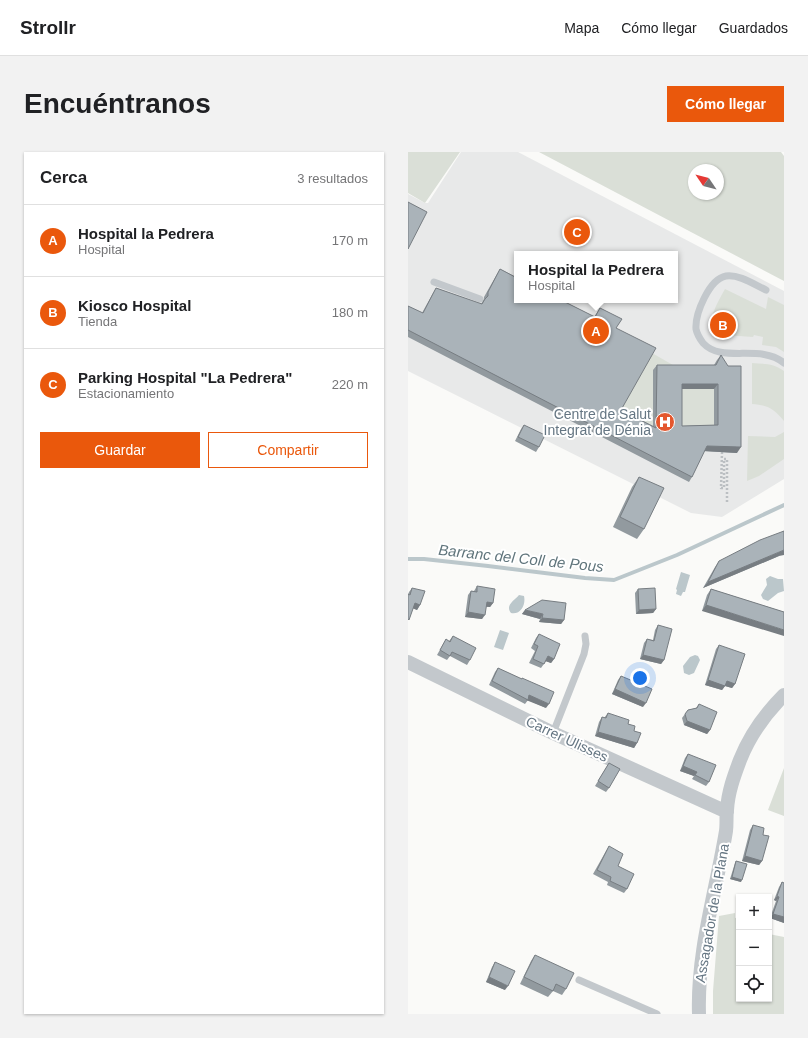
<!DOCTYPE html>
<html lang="es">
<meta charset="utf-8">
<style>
body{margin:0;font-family:Helvetica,sans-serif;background:#f2f2f2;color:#202124}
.controls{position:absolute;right:12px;bottom:12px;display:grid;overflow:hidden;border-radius:0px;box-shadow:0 1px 3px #0004}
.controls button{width:36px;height:36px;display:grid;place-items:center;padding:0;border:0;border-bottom:1px solid #e0e0e0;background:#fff;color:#202124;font:20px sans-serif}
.compass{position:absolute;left:280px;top:12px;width:36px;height:36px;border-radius:50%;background:#fff;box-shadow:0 1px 3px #0004;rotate:305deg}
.you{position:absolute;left:232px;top:526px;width:14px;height:14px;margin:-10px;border:3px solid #fff;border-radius:50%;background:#1a73e8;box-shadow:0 0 0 6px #1a73e833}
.badge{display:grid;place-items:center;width:26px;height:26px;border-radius:50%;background:#ea580c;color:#fff;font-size:13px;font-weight:700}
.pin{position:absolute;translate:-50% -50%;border:2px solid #fff;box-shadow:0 1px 4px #0006}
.popup{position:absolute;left:106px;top:99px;width:164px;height:52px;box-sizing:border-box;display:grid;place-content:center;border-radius:0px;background:#fff;filter:drop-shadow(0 1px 3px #0005);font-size:13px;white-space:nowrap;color:#757577}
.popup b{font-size:15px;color:#202124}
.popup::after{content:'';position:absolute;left:50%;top:100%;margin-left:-8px;border:8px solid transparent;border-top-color:#fff}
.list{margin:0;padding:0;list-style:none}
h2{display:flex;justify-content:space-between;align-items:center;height:52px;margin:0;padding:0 16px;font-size:17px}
h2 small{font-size:13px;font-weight:400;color:#757577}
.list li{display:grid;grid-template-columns:26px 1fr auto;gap:12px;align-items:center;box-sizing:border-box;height:72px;padding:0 16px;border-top:1px solid #e0e0e0}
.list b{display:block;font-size:15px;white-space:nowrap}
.list p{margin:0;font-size:13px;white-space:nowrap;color:#757577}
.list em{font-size:13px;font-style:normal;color:#757577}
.actions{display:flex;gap:8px;padding:12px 16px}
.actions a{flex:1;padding:9px 0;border:1px solid #ea580c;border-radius:0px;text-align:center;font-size:14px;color:#ea580c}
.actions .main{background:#ea580c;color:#fff}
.icon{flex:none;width:22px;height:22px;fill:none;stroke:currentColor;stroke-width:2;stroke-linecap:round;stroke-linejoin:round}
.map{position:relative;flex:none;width:376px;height:862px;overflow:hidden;border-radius:0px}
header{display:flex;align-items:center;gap:24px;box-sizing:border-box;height:56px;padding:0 20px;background:#fff;border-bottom:1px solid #e0e0e0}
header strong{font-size:19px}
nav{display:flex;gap:22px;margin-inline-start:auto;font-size:14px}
.intro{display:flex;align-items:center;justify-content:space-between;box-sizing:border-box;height:96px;padding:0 24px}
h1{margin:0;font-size:28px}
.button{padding:10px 18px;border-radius:0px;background:#ea580c;color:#fff;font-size:14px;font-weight:700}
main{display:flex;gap:24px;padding:0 24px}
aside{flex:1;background:#fff;border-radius:0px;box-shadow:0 1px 3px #0004}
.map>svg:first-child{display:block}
.built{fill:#e8e9e9;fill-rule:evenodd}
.green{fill:#dadfd7;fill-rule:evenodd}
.water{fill:#bbc7cb}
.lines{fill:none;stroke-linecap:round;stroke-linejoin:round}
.stream{stroke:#bbc7cb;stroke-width:4}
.path{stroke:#bbbfc2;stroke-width:2.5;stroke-dasharray:2 2;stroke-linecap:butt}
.lane{stroke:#c3c8cc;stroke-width:7}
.street{stroke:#c3c8cc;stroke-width:14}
.wall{fill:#929a9f;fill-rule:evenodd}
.shaded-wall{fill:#777d82}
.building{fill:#aab3b9;stroke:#777d82;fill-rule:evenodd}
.labels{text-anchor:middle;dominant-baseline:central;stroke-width:4;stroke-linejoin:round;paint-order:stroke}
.poi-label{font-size:14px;fill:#657683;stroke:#fff;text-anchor:end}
.street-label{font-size:14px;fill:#657683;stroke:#fff}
.water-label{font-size:15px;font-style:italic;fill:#60757c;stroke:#fff}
</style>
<header>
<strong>Strollr</strong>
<nav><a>Mapa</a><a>Cómo llegar</a><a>Guardados</a></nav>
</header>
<div class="intro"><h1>Encuéntranos</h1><a class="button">Cómo llegar</a></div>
<main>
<aside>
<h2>Cerca<small>3 resultados</small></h2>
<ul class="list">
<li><span class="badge">A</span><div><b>Hospital la Pedrera</b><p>Hospital</p></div><em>170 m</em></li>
<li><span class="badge">B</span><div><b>Kiosco Hospital</b><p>Tienda</p></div><em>180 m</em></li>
<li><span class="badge">C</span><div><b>Parking Hospital &quot;La Pedrera&quot;</b><p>Estacionamiento</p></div><em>220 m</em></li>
</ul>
<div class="actions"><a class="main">Guardar</a><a>Compartir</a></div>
</aside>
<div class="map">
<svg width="376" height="862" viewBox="0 0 376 862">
<rect width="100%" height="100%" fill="#fafaf8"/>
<!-- built -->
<path class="built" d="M53,0H110L376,139V327L314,365L283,361L0,219V42L17,51H20ZM109,102H267V148H109Z"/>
<!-- green -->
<path class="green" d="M0,0H52L17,51L0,41Z
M131,0H373L376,4V129ZM286,18H310V42H286Z
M317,137L358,157L360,145L376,153V200L368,195L354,193L355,185L346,183L345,185L317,183C291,179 310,150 317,137Z
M244,201L265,213V218L245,281L210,263Z
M344,211C356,212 366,211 376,219V269C366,257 360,253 344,252Z
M270,237H306V278L270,279Z
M376,280V307L351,324L339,329L340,284L367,285Z
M376,616V664L360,658Z
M327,761V766L331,765V847H361V782L376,785V862H305V839L311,764Z"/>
<!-- water -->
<path class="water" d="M273,420L282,423L277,440H275L273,444L268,442L269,438L268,437Z
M362,424L370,427H375L376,439L370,441L360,449L355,447L353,443L359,433L358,427Z
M111,443L116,444C118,452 113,463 103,461C97,453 106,449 111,443Z
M92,478L101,481L95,498L86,495Z
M287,503L290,504L292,508L286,521L281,523L276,521L275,514L282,505Z"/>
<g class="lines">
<!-- stream -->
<path class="stream" d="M0,407H16L80,414L177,426L206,428L269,403L376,353"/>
<!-- path -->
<path class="path" d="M314,300L313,336H316V307
M316,307H319V350"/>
<!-- lane -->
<path class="lane" d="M26,130L72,147
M358,138C347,133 331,122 318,124C301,127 287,162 288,177C289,182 292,187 295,191C314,212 352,191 376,211
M145,581L176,502L178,492L177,484
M171,828L249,862"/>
<!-- street -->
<path class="street" d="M0,510L145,581L319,660
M291,862C289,799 308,740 318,679C319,672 318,665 319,658C320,640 326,624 332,608C342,583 357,562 376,543"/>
</g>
<!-- wall -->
<path class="wall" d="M92,117L186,165L192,156L208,176L213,258L245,274V218L249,213H306L309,208L313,203L329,301L296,299L284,325L281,330L0,185V154L14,161L25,141L28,136L73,152L76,147V145L89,122ZM274,237H306V273L274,274Z
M116,273L131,295L128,300L107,289L113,277Z
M231,325L236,377L229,387L205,375L224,335Z
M371,404L295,436L307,415L311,409Z
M69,434L85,451L82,455H78L74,467L57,465L60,443L63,439H66Z
M4,436L12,453L9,458L5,456L0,443L1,440Z
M230,437L248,457L245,461L228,462L227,441Z
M303,437L376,460L294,459L299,443Z
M117,458L156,468L153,472L131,470L132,467L114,462Z
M250,473L256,508L253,512L232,507L236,491L239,487L245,488L247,478Z
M131,482L146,507L143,511L138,509L133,516L121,511L127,499L123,496L128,486Z
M45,484L62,508L59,513L42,504L39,508L29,503L38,487L41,489Z
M311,493L327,532L324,536L317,534L314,538L297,533L308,497Z
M90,516L113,527L138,556L120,548L117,552L81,533L87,520Z
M213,524L235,555L204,542L210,528Z
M291,552L302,578L299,582L276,573L274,566L280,558L288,556Z
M200,561L220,572L226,579L229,591L226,596L187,584L191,570L194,565L196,566Z
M280,602L301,630L298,634L284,627L286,624L272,619L277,606Z
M201,611V636L198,640L187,634Z
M345,673L354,709L351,713L334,709L342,678Z
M201,694L210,714L219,737L216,741L199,733L200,730L185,722L198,699Z
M328,709L333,730L322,727L327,711Z
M374,730L376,731V730V771L362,766L368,749L366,748L371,735Z
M127,803L158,837L154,843L145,839L140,845L112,832L123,809Z
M87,810L97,838L78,830L84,815Z"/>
<!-- shaded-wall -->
<path class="shaded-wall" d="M274,232H310L306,237H270Z
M299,294L333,295L329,301L295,299Z
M376,398V403L371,404L295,436L300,430Z
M79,450L85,451L82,455L75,454Z
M7,451L12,453L9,458L4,456Z
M298,453L376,478V484L294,459Z
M248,457L245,461L228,462L231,458Z
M117,458L135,462L132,467L114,462Z
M60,460L77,463L74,467L57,465Z
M134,466L156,468L153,472L131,470Z
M235,503L256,508L253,512L232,507Z
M140,504L146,507L143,511L137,509Z
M300,528L319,529L327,532L324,536L317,534L314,538L297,533Z
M207,537L238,551L235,555L204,542Z
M121,543L141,552L138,556L118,548Z
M279,569L302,578L299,582L276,573Z
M190,580L229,591L226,596L187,584Z
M275,614L289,620L286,624L272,619Z
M337,704L354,709L351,713L334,709Z
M324,725L334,728L333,730L322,727Z
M369,744L371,745L368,749L366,748Z
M365,762L376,765V771L362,766Z
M81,825L100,834L97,838L78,830Z"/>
<!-- building -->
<path class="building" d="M0,50L19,60L0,97Z
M92,117L109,126V148H153L187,165L192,156L214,167L208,176L248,196L213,258L248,276L249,213H308L313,203L320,214H333V295L299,294L284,325L0,178V154L15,161L28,136L74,152L77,147L80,144V140ZM274,232H310V273L274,274Z
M116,273L137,283L131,295L110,285Z
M231,325L256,336L236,377L212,365Z
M376,379V398L300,430L311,409L352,388Z
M69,434L87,437L85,451L79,450L77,463L60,460L63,439L69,440Z
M4,436L17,439L12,453L7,451L1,468L0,467V442L2,443Z
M247,436L248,457L231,458L230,437Z
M303,437L376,460V478L298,453Z
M134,448L158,451L156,468L134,466L135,462L117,458Z
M250,473L264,477L256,508L235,503L239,487L246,489Z
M131,482L152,492L146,507L140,504L136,512L125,507L130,494L126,492Z
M45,484L68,496L62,508L44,500L42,504L32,498L38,487L42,490Z
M311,493L337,502L327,532L319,529L317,534L300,528Z
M90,516L114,527V526L146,540L141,552L121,543L120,548L84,529Z
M213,524L244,537L238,551L207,537Z
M291,552L309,560L302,578L279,569L277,562L280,558L289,556Z
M200,561L221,568L220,572L227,574L226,579L233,581L229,591L190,580L194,565L198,566Z
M280,602L308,613L301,630L287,623L289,620L275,614Z
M201,611L212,617L201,636L190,629Z
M345,673L356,676L355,683L361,684L354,709L337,704Z
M201,694L215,702L210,714L226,722L219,737L202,729L203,725L189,718Z
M328,709L339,712L334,728L324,725Z
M374,730L376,731V765L365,762L371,745L369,744Z
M127,803L166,821L158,837L148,832L145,839L116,825Z
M87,810L107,819L100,834L81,825Z"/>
<!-- icons -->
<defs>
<symbol id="hospital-disc" viewBox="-11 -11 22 22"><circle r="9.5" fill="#e4572e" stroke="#fff"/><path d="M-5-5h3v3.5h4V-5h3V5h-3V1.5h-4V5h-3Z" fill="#fff"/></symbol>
</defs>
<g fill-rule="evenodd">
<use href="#hospital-disc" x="246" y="259" width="22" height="22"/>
</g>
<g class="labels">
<!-- poi labels -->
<g class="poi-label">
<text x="243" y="262">Centre de Salut<tspan x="243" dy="16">Integrat de Dénia</tspan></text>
</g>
<!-- street labels -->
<g class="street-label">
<text transform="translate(159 587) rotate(25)">Carrer Ulisses</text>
<text transform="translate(304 761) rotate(-80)">Assagador de la Plana</text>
</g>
<!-- water labels -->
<g class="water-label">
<text transform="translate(113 406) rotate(6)">Barranc del Coll de Pous</text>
</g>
</g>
</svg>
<div class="controls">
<button>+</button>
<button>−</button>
<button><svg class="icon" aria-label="locate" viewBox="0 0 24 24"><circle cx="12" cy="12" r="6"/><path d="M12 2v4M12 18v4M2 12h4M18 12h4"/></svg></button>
</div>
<svg class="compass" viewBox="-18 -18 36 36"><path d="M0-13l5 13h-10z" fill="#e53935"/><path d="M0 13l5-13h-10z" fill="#757577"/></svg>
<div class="you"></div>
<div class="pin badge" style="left:188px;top:179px">A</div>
<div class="popup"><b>Hospital la Pedrera</b>Hospital</div>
<div class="pin badge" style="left:315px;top:173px">B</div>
<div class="pin badge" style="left:169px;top:80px">C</div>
</div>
</main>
